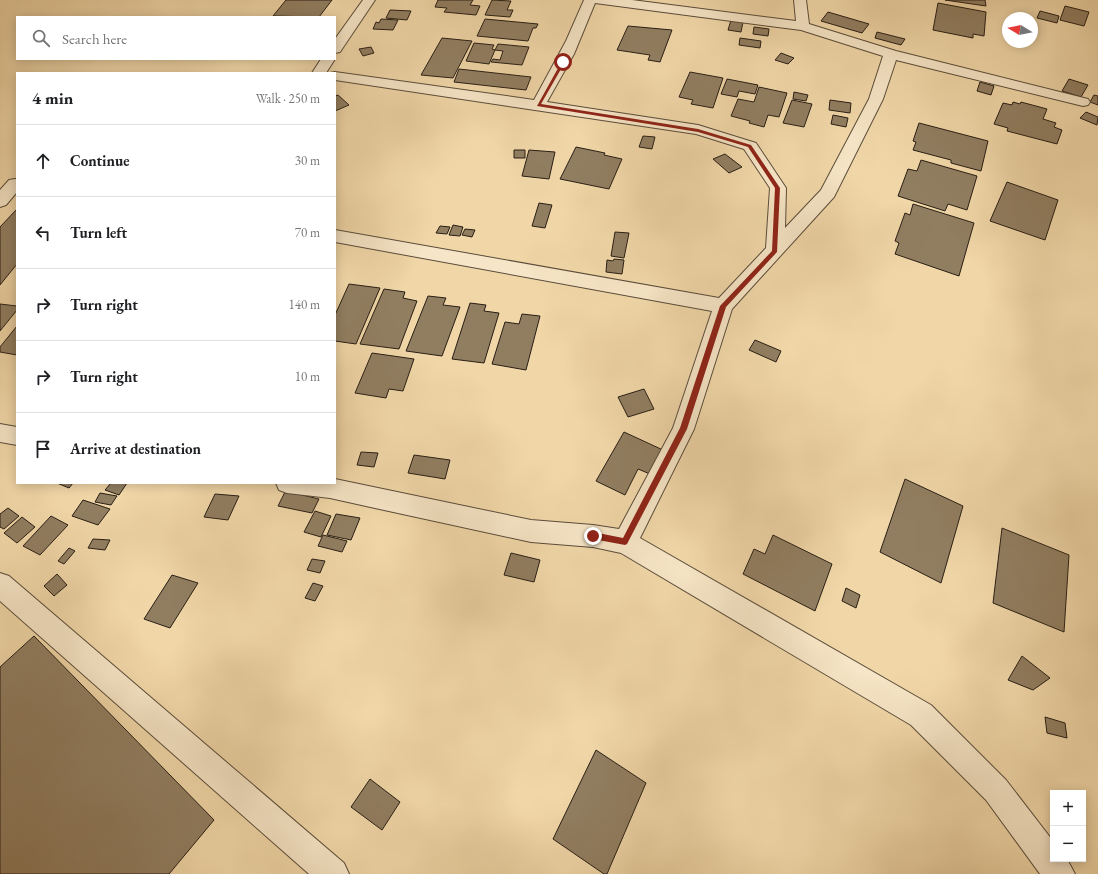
<!DOCTYPE html>
<meta charset="utf-8">
<style>
body{margin:0;font-family:"EB Garamond",serif;background:#f6f6f6;color:#202124}
.controls{position:absolute;right:12px;bottom:12px;display:grid;overflow:hidden;border-radius:0px;box-shadow:0 2px 10px #0003}
.controls button{width:36px;height:36px;display:grid;place-items:center;padding:0;border:0;border-bottom:1px solid #e0e0e0;background:#fff;color:#202124;font:20px sans-serif}
.compass{position:absolute;left:1002px;top:12px;width:36px;height:36px;border-radius:50%;background:#fff;box-shadow:0 2px 10px #0003;rotate:280deg}
.stop{position:absolute;width:12px;height:12px;margin:-9px;border:3px solid #8f2418;border-radius:50%;background:#fff}
.stop.end{background:#8f2418;border-color:#fff;box-shadow:0 1px 4px #0008}
.list{margin:0;padding:0;list-style:none}
h2{display:flex;justify-content:space-between;align-items:center;height:52px;margin:0;padding:0 16px;font-size:17px}
h2 small{font-size:13px;font-weight:400;color:#757577}
.list li{display:grid;grid-template-columns:26px 1fr auto;gap:12px;align-items:center;box-sizing:border-box;height:72px;padding:0 16px;border-top:1px solid #e0e0e0}
.list b{display:block;font-size:15px;white-space:nowrap}
.list em{font-size:13px;font-style:normal;color:#757577}
.icon{flex:none;width:22px;height:22px;fill:none;stroke:currentColor;stroke-width:2;stroke-linecap:round;stroke-linejoin:round}
.map{position:relative;flex:none;width:1098px;height:874px;overflow:hidden}
.search{position:absolute;background:#fff;box-shadow:0 2px 10px #0003;left:16px;top:16px;width:320px;height:44px;display:flex;align-items:center;gap:10px;box-sizing:border-box;padding:0 14px;border-radius:0px;color:#757577;font-size:15px}
.panel{position:absolute;background:#fff;box-shadow:0 2px 10px #0003;left:16px;top:72px;width:320px;height:412px;border-radius:0px}
.map>svg:first-child{display:block}
.building{fill:#917e61;stroke:#281e15}
.lines{fill:none;stroke-linecap:round;stroke-linejoin:round}
.minor-casing{stroke:#5a4c3a;stroke-width:2}
.minor{fill:#f6e5c6;fill-rule:evenodd}
.route{fill:#8f2418}
</style>
<div class="map">
<svg width="1098" height="874" viewBox="0 0 1098 874">
<rect width="100%" height="100%" fill="#f1d7a8"/>
<filter id="stains"><feTurbulence type="fractalNoise" baseFrequency=".005" numOctaves="4"/><feColorMatrix values="0 0 0 0 .2 0 0 0 0 .09 0 0 0 0 .02 0 0 0 .5 -.17"/></filter>
<radialGradient id="worn" r=".72"><stop offset=".6" stop-color="#630" stop-opacity="0"/><stop offset="1" stop-color="#630" stop-opacity=".3"/></radialGradient>
<!-- building -->
<path class="building" d="M286,0H332L319,17L273,16Z
M438,0H473L470,5L480,6L476,15L444,12L447,8L435,7Z
M492,0L511,1L507,10H513L510,17L485,15Z
M945,0H985L986,6Z
M938,3L986,12L984,36L973,34V38L933,30Z
M1065,6L1089,12L1084,26L1060,20Z
M390,10L411,11L407,20L386,18Z
M1040,11L1059,16L1057,23L1037,18Z
M828,12L869,24L862,33L821,21Z
M381,19L398,20L393,30L373,29L376,22L379,23Z
M485,19L538,24L536,28H533L528,41L477,36Z
M731,20L743,22L741,32L728,30Z
M628,26L672,30L660,62L648,60L650,55L617,50Z
M754,27L769,29L768,36L753,34Z
M877,32L905,39L901,45L875,38Z
M442,38L472,41L453,78L421,75Z
M740,38L761,41L760,48L739,45Z
M474,43L494,45L492,49L495,50L489,64L466,61Z
M498,44L529,47L522,65L491,62L493,59L500,60L503,51L495,50Z
M371,47L374,53L363,56L359,49Z
M781,53L794,58L788,64L775,60Z
M459,69L531,77L526,90L454,82Z
M690,72L723,78L713,108L691,104L693,100L679,97Z
M727,79L758,85L755,94L739,91L737,97L721,94Z
M1069,79L1088,85L1081,97L1062,91Z
M980,82L994,86L991,95L977,91Z
M759,87L787,93L779,117L768,115L764,127L749,123L750,121L731,116L738,99L754,102Z
M794,92L808,95L806,101L793,99Z
M338,95L349,105L335,111V96Z
M1094,95L1098,96V105L1090,102Z
M792,100L812,104L804,127L783,123Z
M830,100L851,103L850,113L829,110Z
M1013,102L1020,104L1021,102L1047,109L1043,119L1056,123L1054,127L1062,130L1057,144L1007,131L1008,128L994,124L1003,103L1012,105Z
M1086,112L1098,117L1097,125L1080,118Z
M833,115L848,118L846,127L831,124Z
M919,123L988,141L981,171L951,163V160L913,150L916,142L913,141Z
M643,136L655,137L652,149L639,147Z
M576,147L605,153L604,155L622,159L609,189L560,179Z
M514,150H525V158H514Z
M529,150L555,152L549,179L522,176Z
M725,154L742,167L729,173L713,159Z
M921,160L977,176L967,210L948,204L945,211L898,196L908,169L917,171Z
M1007,182L1058,200L1045,240L990,221Z
M539,203L552,205L545,228L532,226Z
M913,204L974,223L959,276L895,254L899,243L895,241L905,213L910,215Z
M17,209V264L0,285V227Z
M453,225L463,227L460,236L449,235Z
M440,226L450,227L447,234L436,233Z
M465,229L475,230L472,237L462,235Z
M615,232L629,233L624,258L611,256Z
M614,259L624,260L622,274L606,272L607,260L613,261Z
M349,284L380,288L356,344L335,341V315Z
M384,289L405,292L403,298L417,301L399,349L360,344Z
M428,296L446,298L443,305L460,307L442,356L406,351Z
M470,303L486,305L484,311L499,313L484,363L452,359Z
M0,304L17,306V310L0,331Z
M522,314L540,316L526,370L492,364L505,322L519,324Z
M17,326V355L0,352V347Z
M755,340L781,351L776,362L749,350Z
M372,353L414,359L403,391L389,389L386,398L355,393Z
M644,389L654,409L628,417L618,397Z
M624,432L663,450L650,474L638,469L625,495L596,481Z
M361,452L378,453L374,467L357,465Z
M414,455L450,460L445,479L408,473Z
M905,479L963,506L941,583L880,552Z
M57,483H73L69,488Z
M111,483H127L119,495L105,490Z
M288,486L304,489L302,495L319,499L312,513L278,506Z
M100,493L117,496L111,505L95,502Z
M215,494L239,496L228,520L204,517Z
M83,500L110,509L98,525L72,516Z
M8,508L19,516L4,529L0,527V514Z
M315,511L331,516L321,537L304,532Z
M336,514L360,518L351,540L327,535Z
M51,516L68,525L40,555L23,546Z
M22,517L35,527L17,543L4,533Z
M1002,528L1069,555L1064,632L993,603Z
M323,535L347,541L342,552L318,546Z
M773,535L832,564L815,611L743,574L754,549L765,554Z
M93,539L110,540L105,550L88,548Z
M69,548L75,551L64,564L58,561Z
M511,553L540,560L534,582L504,575Z
M312,559L325,561L320,573L307,570Z
M57,574L67,585L54,596L44,586Z
M172,575L198,583L170,628L144,619Z
M313,583L323,586L315,601L305,598Z
M846,588L860,595L856,608L842,601Z
M34,636L214,820L169,874H0V667Z
M1022,656L1050,678L1033,690L1008,680Z
M1045,717L1065,723L1067,738L1047,733Z
M596,750L646,783L607,874H604L553,839Z
M370,779L400,802L382,830L351,807Z"/>
<g class="lines">
<defs>
<path id="minor" d="M363,0H375L340,52L335,53V39Z
M584,0H632L796,21L794,0H806L809,24L896,51L1088,99L1090,102L1088,105L1083,106L896,60L883,99L834,197L732,309L694,429L640,538L931,705L1006,780L1053,841V859H1067L1075,874H1040L986,800L911,725L621,553L593,547L531,542L375,508L330,498L287,493L279,490L276,483H335V479L531,520L593,525L619,529L673,428L712,311L335,242V230L719,298L766,248L770,188L744,149L696,134L335,80V73H330L335,72L534,100L566,41ZM595,3L801,30L883,56L869,99L821,190L785,228L786,188L756,143L698,125L547,102L574,54Z
M321,59H335L326,73H312Z
M15,179H17V192L6,205L0,207V190L9,180Z
M0,424L17,427V445L0,442Z
M0,573L9,576L344,863L349,874H309L0,601Z"/>
</defs>
<!-- minor casing -->
<use href="#minor" class="minor-casing"/>
<!-- minor -->
<use href="#minor" class="minor"/>
</g>
<!-- route -->
<path class="route" d="M562,61L565,62L541,104L698,129L751,145L780,188L777,252L726,307L687,429L627,544L625,545L593,539L589,536L593,532L623,538L680,428L720,306L772,251L775,188L748,147L698,132L537,106Z"/>
<rect width="100%" height="100%" filter="url(#stains)"/>
<rect width="100%" height="100%" fill="url(#worn)"/>
</svg>
<div class="controls">
<button>+</button>
<button>−</button>
</div>
<svg class="compass" viewBox="-18 -18 36 36"><path d="M0-13l5 13h-10z" fill="#e53935"/><path d="M0 13l5-13h-10z" fill="#757577"/></svg>
<div class="stop" style="left:563px;top:62px"></div>
<div class="stop end" style="left:593px;top:536px"></div>
<div class="search"><svg class="icon" aria-label="search" viewBox="0 0 24 24"><circle cx="10" cy="10" r="6"/><path d="M15 15l6 6"/></svg>Search here</div>
<section class="panel">
<h2>4 min<small>Walk · 250 m</small></h2>
<ul class="list">
<li><svg class="icon" aria-label="ahead" viewBox="0 0 24 24"><path d="M12 20V5M6 11l6-6 6 6"/></svg><div><b>Continue</b></div><em>30 m</em></li>
<li><svg class="icon" aria-label="left" viewBox="0 0 24 24"><path d="M17 20v-9H6M10 6l-5 5 5 5"/></svg><div><b>Turn left</b></div><em>70 m</em></li>
<li><svg class="icon" aria-label="right" viewBox="0 0 24 24"><path d="M7 20v-9h11M14 6l5 5-5 5"/></svg><div><b>Turn right</b></div><em>140 m</em></li>
<li><svg class="icon" aria-label="right" viewBox="0 0 24 24"><path d="M7 20v-9h11M14 6l5 5-5 5"/></svg><div><b>Turn right</b></div><em>10 m</em></li>
<li><svg class="icon" aria-label="arrive" viewBox="0 0 24 24"><path d="M6 21V4h12l-3 4 3 4H6"/></svg><div><b>Arrive at destination</b></div></li>
</ul>
</section>
</div>
